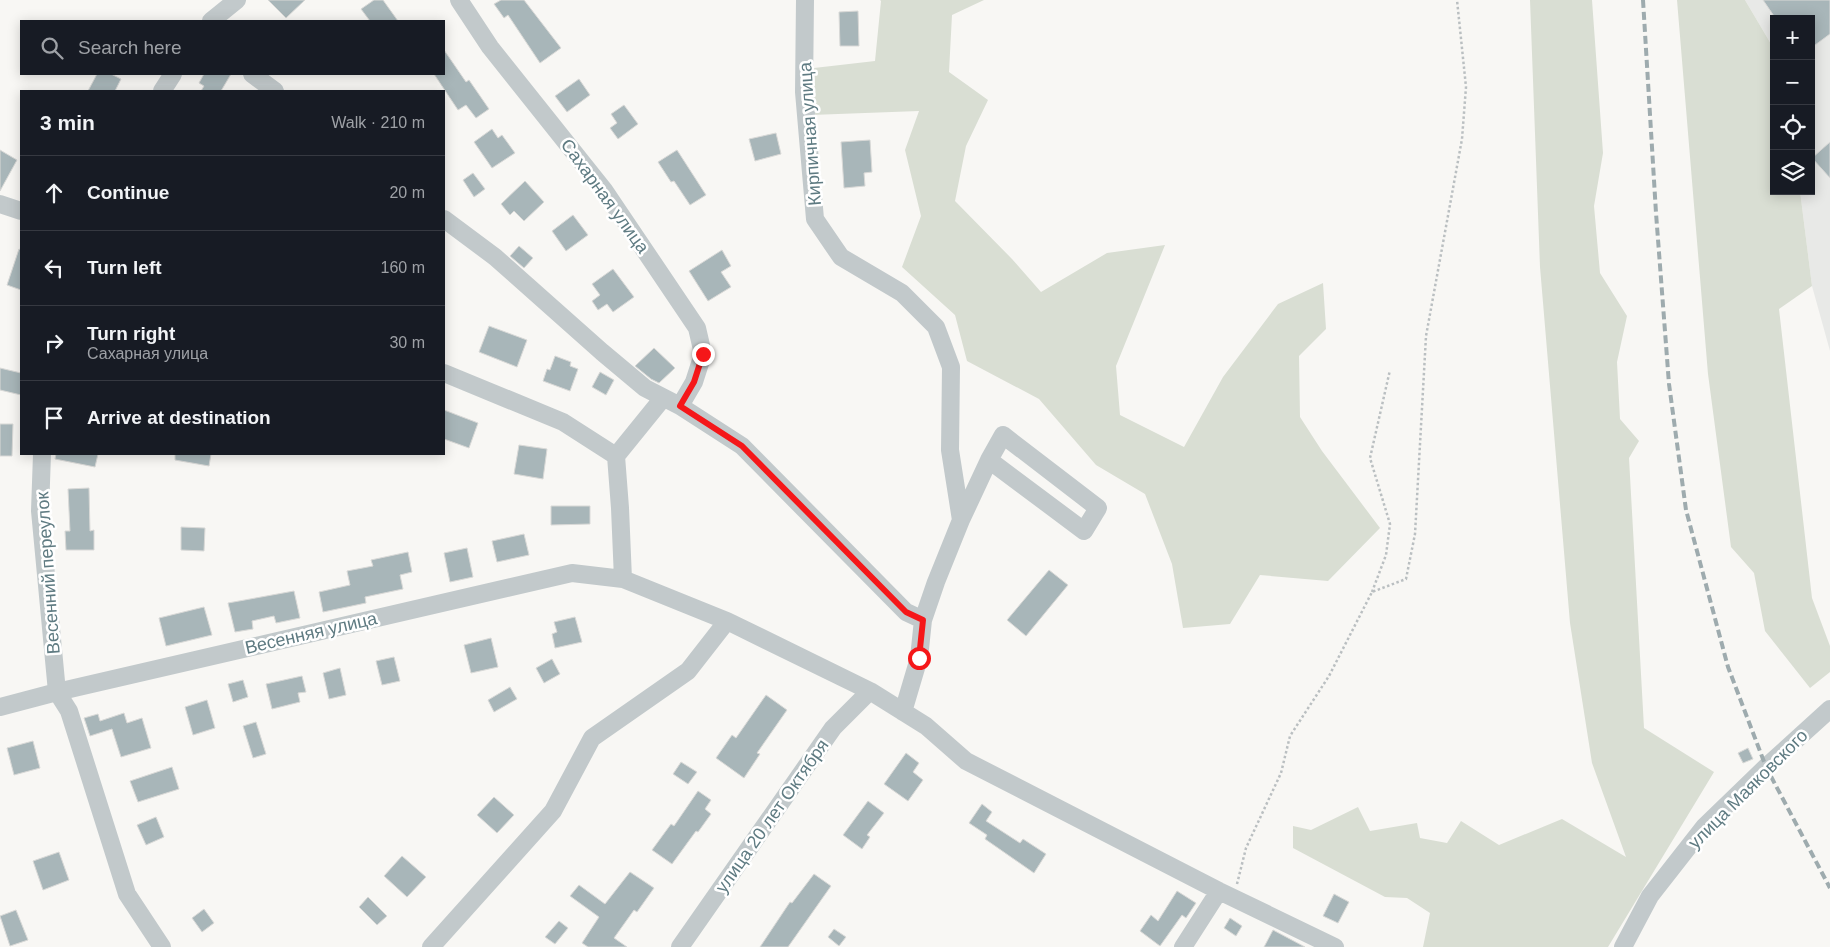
<!DOCTYPE html>
<meta charset="utf-8">
<style>
body{margin:0;font-family:Arial,sans-serif;background:#20242c;color:#f1f3f6}
.controls{position:absolute;right:15px;top:15px;display:grid;overflow:hidden;border-radius:0px;box-shadow:0 2px 12px #0003}
.controls button{width:45px;height:45px;display:grid;place-items:center;padding:0;border:0;border-bottom:1px solid #363941;background:#171b24;color:#f1f3f6;font:25px sans-serif}
.stop{position:absolute;width:15px;height:15px;margin:-11px;border:4px solid #f51719;border-radius:50%;background:#fff}
.stop.end{background:#f51719;border-color:#fff;box-shadow:0 1px 5px #0008}
.list{margin:0;padding:0;list-style:none}
h2{display:flex;justify-content:space-between;align-items:center;height:65px;margin:0;padding:0 20px;font-size:21px}
h2 small{font-size:16px;font-weight:400;color:#9ea1a6}
.list li{display:grid;grid-template-columns:32px 1fr auto;gap:15px;align-items:center;box-sizing:border-box;height:75px;padding:0 20px;border-top:1px solid #363941}
.list b{display:block;font-size:19px;white-space:nowrap}
.list p{margin:0;font-size:16px;white-space:nowrap;color:#9ea1a6}
.list em{font-size:16px;font-style:normal;color:#9ea1a6}
.icon{flex:none;width:28px;height:28px;fill:none;stroke:currentColor;stroke-width:2;stroke-linecap:round;stroke-linejoin:round}
.map{position:relative;flex:none;width:1830px;height:947px;overflow:hidden}
.search{position:absolute;background:#171b24;box-shadow:0 2px 12px #0003;left:20px;top:20px;width:425px;height:55px;display:flex;align-items:center;gap:12px;box-sizing:border-box;padding:0 18px;border-radius:0px;color:#9ea1a6;font-size:19px}
.panel{position:absolute;background:#171b24;box-shadow:0 2px 12px #0003;left:20px;top:90px;width:425px;height:365px;border-radius:0px}
.map>svg:first-child{display:block}
.built{fill:#e8e9e7}
.green{fill:#d9ded3}
.building{fill:#a8b6b9;stroke:#d9d9d7}
.lines{fill:none;stroke-linecap:round;stroke-linejoin:round}
.path{stroke:#babfc1;stroke-width:2.5;stroke-dasharray:2.5 2.5;stroke-linecap:butt}
.minor{stroke:#c2c9cb;stroke-width:18}
.rail{stroke:#9eabae;stroke-width:4;stroke-dasharray:8 4;stroke-linecap:butt}
.route{stroke:#f51719;stroke-width:6}
.labels{text-anchor:middle;dominant-baseline:central;stroke-width:5;stroke-linejoin:round;paint-order:stroke}
.street-label{font-size:18px;fill:#5f7b82;stroke:#fff}
</style>
<div class="map">
<svg width="1830" height="947" viewBox="0 0 1830 947">
<rect width="100%" height="100%" fill="#f8f7f4"/>
<!-- built -->
<path class="built" d="M1745,0H1830V351L1812,286L1800,191H1811V19H1774V49Z"/>
<!-- green -->
<path class="green" d="M880,0H984L952,15L949,72L988,100L966,146L955,201L1012,259L1041,292L1107,253L1165,245L1116,366L1120,415L1184,447L1223,377L1278,304L1323,283L1326,329L1299,356L1300,417L1322,451L1380,528L1328,581L1260,575L1230,624L1183,628L1172,564L1145,494L1096,465L1039,399L967,361L955,315L902,267L921,216L905,150L919,111L811,115L814,68L875,61L881,1Z
M1530,0H1592L1603,153L1594,206L1600,273L1627,316L1617,362L1620,419L1639,441L1629,458L1644,728L1714,772L1608,947H1423L1430,913L1407,898L1385,897L1293,848V826L1311,830L1358,807L1370,831L1417,823L1420,838L1447,843L1461,821L1499,845L1562,819L1626,857L1592,763L1570,623L1540,267Z
M1677,0H1745L1774,49V191H1800L1812,286L1779,309L1812,598L1830,646V672L1810,688L1765,631L1754,573L1731,547L1708,374Z"/>
<!-- building -->
<path class="building" d="M268,0H305L286,18Z
M374,0H383L398,21H370L361,9Z
M501,0H524L561,48L540,63L508,15L504,18L494,4Z
M1763,0H1830V34L1811,48V19H1776Z
M858,11L859,46H840L839,12Z
M444,50L466,82L469,80L489,109L476,118L466,105L458,110L434,74H444Z
M97,74H111L121,79L115,91H88Z
M204,74H231L221,91H201L204,86L199,83Z
M579,79L590,95L567,112L555,96Z
M624,105L638,124L618,139L610,128L617,123L611,114Z
M492,129L498,138L502,135L515,153L492,168L474,142Z
M776,133L781,154L755,161L749,139Z
M870,140L872,172L864,173L865,186L844,188L841,142Z
M1830,142V178L1812,158Z
M0,150L17,160L0,191Z
M677,150L706,195L690,205L674,181L671,182L658,162Z
M473,173L485,189L474,197L463,180Z
M525,181L544,202L524,221L514,211L510,215L501,204Z
M573,215L588,235L566,251L552,231Z
M519,246L533,258L524,268L510,256Z
M19,249L21,250V290L7,285Z
M722,250L731,266L721,272L731,287L708,301L689,271Z
M613,269L634,297L613,312L607,304L598,310L592,301L600,295L592,284Z
M489,326L527,340L517,367L479,352Z
M654,348L675,368L659,383L651,379L635,366Z
M555,356L571,362L570,366L578,369L570,391L543,381L547,369L550,370Z
M0,368L21,373V395L0,390Z
M600,372L614,380L606,395L592,387Z
M444,410L478,423L469,448L444,439Z
M0,424H13L12,456H0Z
M519,445L547,449L543,479L514,474Z
M56,454H98L95,467L55,459Z
M175,454H211L209,466L175,460Z
M89,488L90,531L94,530V550H66L65,531H70L68,489Z
M551,506H590V524L551,525Z
M181,527L205,528L204,551L181,550Z
M524,534L529,555L497,562L492,541Z
M467,548L473,577L450,582L444,553Z
M408,552L412,572L400,575L403,589L365,597L366,603L323,612L319,592L350,585L347,571L373,566L371,560Z
M1049,570L1068,585L1026,636L1007,620Z
M294,591L300,618L276,623L274,616L252,621L253,629L235,632L228,603Z
M204,607L212,635L166,646L159,618Z
M575,617L582,642L555,648L552,634L557,632L554,622Z
M491,638L498,667L471,673L464,645Z
M394,657L400,681L382,685L376,661Z
M552,659L560,674L544,683L536,668Z
M340,668L346,695L329,699L323,673Z
M302,676L306,692L298,693L300,702L272,709L266,684Z
M243,680L248,697L233,702L228,684Z
M510,687L517,699L494,712L488,700Z
M766,695L787,710L757,753L760,754L744,778L716,758L732,735L736,738Z
M207,700L215,728L193,735L185,707Z
M124,713L127,723L142,718L151,748L121,757L112,729L90,736L84,718L98,714L100,721Z
M256,722L266,754L253,758L243,726Z
M33,741L40,768L14,775L7,748Z
M1748,748L1753,759L1743,763L1738,753Z
M906,753L919,763L913,772L923,780L908,801L884,784Z
M681,762L697,772L688,784L673,774Z
M172,767L179,789L138,802L130,781Z
M698,791L711,800L705,809L711,814L698,832L696,831L672,864L652,850L671,824L674,826Z
M494,797L514,815L497,833L477,815Z
M868,801L884,813L867,835L870,837L862,849L843,835Z
M982,804L992,812L986,821L1020,843L1023,839L1046,854L1034,873L985,839L987,835L969,823Z
M156,817L164,837L146,845L137,825Z
M59,852L69,880L43,890L33,861Z
M402,856L426,877L407,897L384,876Z
M630,872L654,888L637,912L634,910L614,938L627,947H588L582,943L599,917L570,896L579,885L605,904Z
M814,874L831,886L788,947H760L790,902L792,903Z
M1177,891L1196,903L1186,918L1182,915L1160,946L1140,931L1151,915L1158,921Z
M1334,894L1349,902L1338,923L1323,916Z
M368,897L387,916L377,925L359,907Z
M204,909L214,923L202,932L192,918Z
M16,910L28,940L10,946L0,916Z
M1230,918L1242,926L1236,936L1224,928Z
M559,921L568,928L555,944L545,937Z
M834,929L846,937L839,946L828,937Z
M1273,930L1305,947H1264Z"/>
<g class="lines">
<!-- path -->
<path class="path" d="M1372,592L1386,555L1390,524L1370,458L1390,370
M1237,884L1246,848L1281,773L1290,736L1329,676L1372,592L1406,579L1415,534L1426,336L1462,139L1466,87L1457,0"/>
<!-- minor -->
<path class="minor" d="M459,0L490,47L604,190L697,328L703,354L694,382L680,406
M805,0L804,92L815,219L841,257L902,293L936,327L951,367L950,450L961,520L936,582L923,620
M211,21L237,0
M252,74L275,91
M162,91L173,74
M0,204L21,211
M444,219L495,257L602,352L645,388L680,406L742,446L906,612L923,620L919,658L903,712
M444,373L563,422L616,456L620,508L623,579
M42,454L40,511L57,692L69,711L127,894L162,947
M616,456L663,398
M961,520L989,460L1003,435L1098,508L1084,531L989,460
M0,707L57,692L572,573L623,579L727,621L870,691L926,726L966,761L1219,891L1335,947
M431,947L553,811L592,738L688,671L727,621
M680,947L833,728L870,691
M1183,947L1219,891
M1623,947L1650,896L1704,827L1766,767L1830,709"/>
<!-- rail -->
<path class="rail" d="M1643,0L1656,213L1669,384L1686,510L1728,667L1766,767L1830,888"/>
</g>
<g class="lines">
<!-- route -->
<path class="route" d="M703,354L694,382L680,406L742,446L906,612L923,620L919,658"/>
</g>
<g class="labels">
<!-- street labels -->
<g class="street-label">
<text transform="translate(810 134) rotate(-94)">Кирпичная улица</text>
<text transform="translate(605 196) rotate(54)">Сахарная улица</text>
<text transform="translate(48 573) rotate(-94)">Весенний переулок</text>
<text transform="translate(311 633) rotate(-13)">Весенняя улица</text>
<text transform="translate(1748 789) rotate(-45)">улица Маяковского</text>
<text transform="translate(772 816) rotate(-55)">улица 20 лет Октября</text>
</g>
</g>
</svg>
<div class="controls">
<button>+</button>
<button>−</button>
<button><svg class="icon" aria-label="locate" viewBox="0 0 24 24"><circle cx="12" cy="12" r="6"/><path d="M12 2v4M12 18v4M2 12h4M18 12h4"/></svg></button>
<button><svg class="icon" aria-label="layers" viewBox="0 0 24 24"><path d="M12 4l9 5-9 5-9-5zM3 14l9 5 9-5"/></svg></button>
</div>
<div class="stop" style="left:919px;top:658px"></div>
<div class="stop end" style="left:703px;top:354px"></div>
<div class="search"><svg class="icon" aria-label="search" viewBox="0 0 24 24"><circle cx="10" cy="10" r="6"/><path d="M15 15l6 6"/></svg>Search here</div>
<section class="panel">
<h2>3 min<small>Walk · 210 m</small></h2>
<ul class="list">
<li><svg class="icon" aria-label="ahead" viewBox="0 0 24 24"><path d="M12 20V5M6 11l6-6 6 6"/></svg><div><b>Continue</b></div><em>20 m</em></li>
<li><svg class="icon" aria-label="left" viewBox="0 0 24 24"><path d="M17 20v-9H6M10 6l-5 5 5 5"/></svg><div><b>Turn left</b></div><em>160 m</em></li>
<li><svg class="icon" aria-label="right" viewBox="0 0 24 24"><path d="M7 20v-9h11M14 6l5 5-5 5"/></svg><div><b>Turn right</b><p>Сахарная улица</p></div><em>30 m</em></li>
<li><svg class="icon" aria-label="arrive" viewBox="0 0 24 24"><path d="M6 21V4h12l-3 4 3 4H6"/></svg><div><b>Arrive at destination</b></div></li>
</ul>
</section>
</div>
